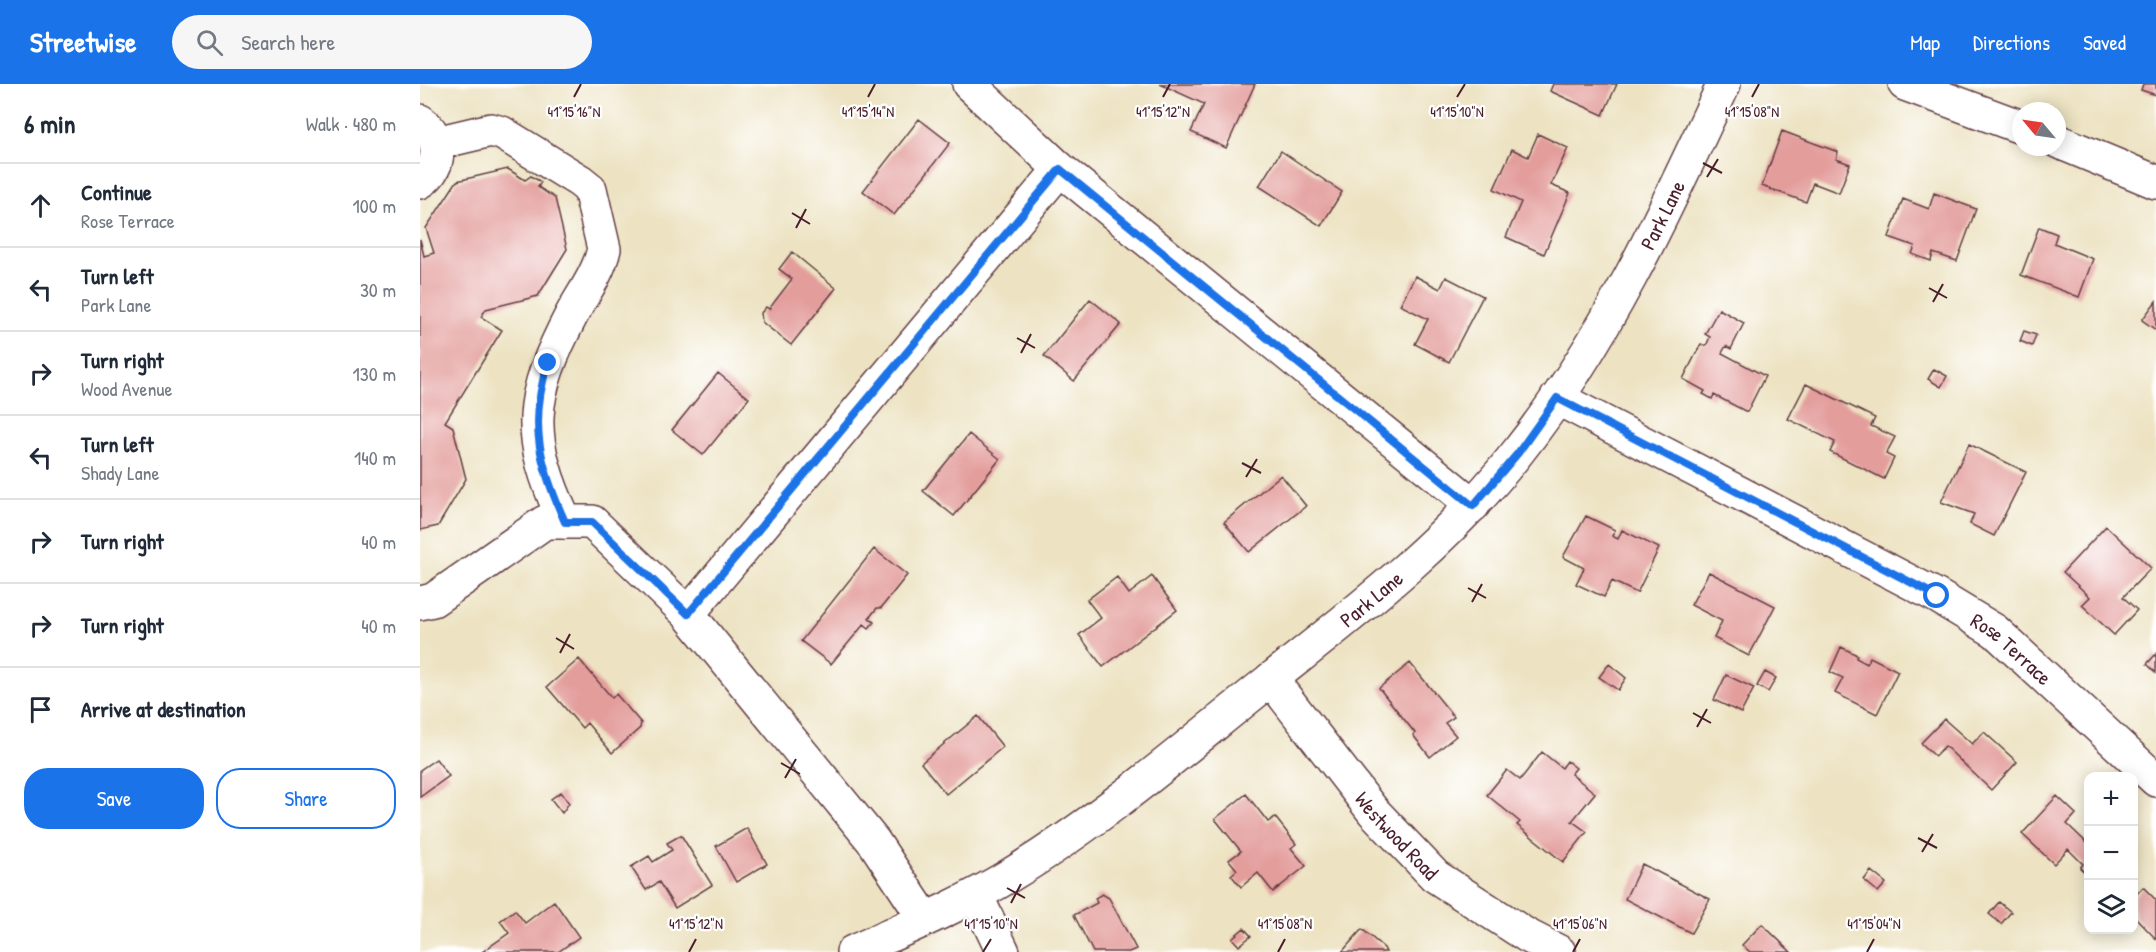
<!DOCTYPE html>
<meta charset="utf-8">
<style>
body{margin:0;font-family:"Patrick Hand",sans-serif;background:#f6f6f7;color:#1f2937}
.controls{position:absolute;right:18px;bottom:18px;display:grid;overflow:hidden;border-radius:12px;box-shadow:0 3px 15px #0003}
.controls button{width:54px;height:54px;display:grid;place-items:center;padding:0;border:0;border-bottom:2px solid #e0e1e3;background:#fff;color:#1f2937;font:30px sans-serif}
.compass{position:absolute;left:1592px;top:18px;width:54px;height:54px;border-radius:50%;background:#fff;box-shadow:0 3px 15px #0003;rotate:299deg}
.stop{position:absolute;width:18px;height:18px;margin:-14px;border:4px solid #1a73e8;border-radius:50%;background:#fff}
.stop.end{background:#1a73e8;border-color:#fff;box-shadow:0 2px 6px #0008}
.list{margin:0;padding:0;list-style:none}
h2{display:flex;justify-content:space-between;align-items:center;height:78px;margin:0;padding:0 24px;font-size:26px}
h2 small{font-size:20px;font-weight:400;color:#747a83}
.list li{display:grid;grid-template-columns:39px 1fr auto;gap:18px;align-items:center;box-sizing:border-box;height:84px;padding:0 24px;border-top:2px solid #e0e1e3}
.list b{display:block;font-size:22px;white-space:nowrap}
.list p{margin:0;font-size:20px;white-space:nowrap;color:#747a83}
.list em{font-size:20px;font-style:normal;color:#747a83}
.actions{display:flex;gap:12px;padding:18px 24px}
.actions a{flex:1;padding:14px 0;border:2px solid #1a73e8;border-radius:24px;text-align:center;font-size:21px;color:#1a73e8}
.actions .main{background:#1a73e8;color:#fff}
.icon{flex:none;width:33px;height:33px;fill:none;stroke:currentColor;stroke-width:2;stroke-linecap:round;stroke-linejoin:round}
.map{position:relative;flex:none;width:1736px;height:868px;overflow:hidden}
header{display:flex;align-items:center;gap:36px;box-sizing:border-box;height:84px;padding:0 30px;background:#1a73e8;color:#fff}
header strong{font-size:28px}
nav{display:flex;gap:33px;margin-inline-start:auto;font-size:21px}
.search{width:420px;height:54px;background:#f6f6f7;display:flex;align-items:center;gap:15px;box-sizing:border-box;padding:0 21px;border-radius:33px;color:#747a83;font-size:22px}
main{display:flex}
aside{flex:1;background:#fff}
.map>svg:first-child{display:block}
.building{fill:#e39e9c}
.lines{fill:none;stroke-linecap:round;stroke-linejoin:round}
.minor-casing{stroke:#623c42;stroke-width:36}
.minor{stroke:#fff;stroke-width:33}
.route{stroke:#1a73e8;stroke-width:8}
.ticks{fill:none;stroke:#4a1f2b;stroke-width:2}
.labels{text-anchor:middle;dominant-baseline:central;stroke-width:4.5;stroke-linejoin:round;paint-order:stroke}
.street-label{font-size:21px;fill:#4a1f2b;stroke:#fff}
.ticks-label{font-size:15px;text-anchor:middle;fill:#4a1f2b;stroke:#fff;stroke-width:4.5;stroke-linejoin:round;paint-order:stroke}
</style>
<header>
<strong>Streetwise</strong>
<div class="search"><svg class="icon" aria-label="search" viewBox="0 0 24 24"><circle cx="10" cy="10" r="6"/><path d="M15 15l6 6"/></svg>Search here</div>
<nav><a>Map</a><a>Directions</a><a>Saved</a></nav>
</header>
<main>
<aside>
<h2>6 min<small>Walk · 480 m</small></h2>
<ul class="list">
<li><svg class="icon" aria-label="ahead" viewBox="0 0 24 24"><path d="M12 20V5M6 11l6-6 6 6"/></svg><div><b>Continue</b><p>Rose Terrace</p></div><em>100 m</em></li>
<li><svg class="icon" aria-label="left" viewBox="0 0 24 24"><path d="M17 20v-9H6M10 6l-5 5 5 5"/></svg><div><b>Turn left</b><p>Park Lane</p></div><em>30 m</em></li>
<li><svg class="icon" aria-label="right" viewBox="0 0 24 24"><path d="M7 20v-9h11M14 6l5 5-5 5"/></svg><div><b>Turn right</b><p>Wood Avenue</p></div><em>130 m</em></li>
<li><svg class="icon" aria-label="left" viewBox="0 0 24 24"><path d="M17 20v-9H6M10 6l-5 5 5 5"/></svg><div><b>Turn left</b><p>Shady Lane</p></div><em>140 m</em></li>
<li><svg class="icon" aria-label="right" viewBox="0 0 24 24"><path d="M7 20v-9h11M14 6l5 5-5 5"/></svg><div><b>Turn right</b></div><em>40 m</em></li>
<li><svg class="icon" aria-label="right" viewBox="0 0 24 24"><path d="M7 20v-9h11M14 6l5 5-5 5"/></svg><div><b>Turn right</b></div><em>40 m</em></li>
<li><svg class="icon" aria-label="arrive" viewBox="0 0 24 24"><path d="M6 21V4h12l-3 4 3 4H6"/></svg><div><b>Arrive at destination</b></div></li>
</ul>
<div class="actions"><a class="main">Save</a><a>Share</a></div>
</aside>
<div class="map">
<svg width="1736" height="868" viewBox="0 0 1736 868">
<rect width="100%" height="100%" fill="#fff"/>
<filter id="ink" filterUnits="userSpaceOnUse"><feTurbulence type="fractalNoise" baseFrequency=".0167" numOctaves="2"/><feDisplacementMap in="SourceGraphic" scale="12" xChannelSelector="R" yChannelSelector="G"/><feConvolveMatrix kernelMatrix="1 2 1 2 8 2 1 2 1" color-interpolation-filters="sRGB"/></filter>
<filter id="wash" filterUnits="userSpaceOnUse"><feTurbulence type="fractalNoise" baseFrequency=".008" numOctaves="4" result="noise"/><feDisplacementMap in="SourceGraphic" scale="24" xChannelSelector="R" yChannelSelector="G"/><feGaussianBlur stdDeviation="1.35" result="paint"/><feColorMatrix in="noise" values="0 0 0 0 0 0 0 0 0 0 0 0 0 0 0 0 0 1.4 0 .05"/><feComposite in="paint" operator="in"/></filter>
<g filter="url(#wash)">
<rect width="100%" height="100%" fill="#ede3c3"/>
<g id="blocks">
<!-- building -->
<path class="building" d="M740,0H835L806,64L771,48L784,20Z
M1133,0H1197L1183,31L1130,7Z
M1723,0H1736V11L1721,6Z
M499,35L530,59L474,131L443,107Z
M1362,47L1418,68L1416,75L1430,80L1419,109L1393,99L1386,118L1342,102Z
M1118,50L1148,64L1131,101L1150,109L1124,170L1086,153L1101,118L1074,105L1092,65L1108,73Z
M861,67L922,108L901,142L839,102Z
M88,85L105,96L111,92L121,98L118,103L135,114L147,165L118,212L66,225L61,233L82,246L25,338L33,343L46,395L18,442L0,446V155L4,172L14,169L6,144L37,97Z
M1514,109L1556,125L1537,177L1513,169L1511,177L1492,170L1495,162L1469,153L1483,115L1509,125Z
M1619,143L1637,150L1634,159L1673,175L1659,213L1601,191Z
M372,168L416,204L371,261L342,238L341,229L346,223L349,225L372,195L359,185Z
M995,192L1020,205L1026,193L1063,212L1029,278L995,260L1008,235L980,221Z
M670,215L701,240L654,297L624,272Z
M1736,217V246L1722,236Z
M1299,225L1324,239L1311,265L1306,262L1302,269L1345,292L1327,328L1294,311L1292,315L1283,310L1285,307L1263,295L1281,260L1286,262L1290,253L1285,250Z
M1604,247L1616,251L1612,262L1600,257Z
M1514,285L1527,292L1521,303L1508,295Z
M298,289L329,314L283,371L252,346Z
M1386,300L1455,334L1451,342L1475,353L1466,370L1474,374L1464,395L1410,368L1415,358L1368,335Z
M549,350L580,375L534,432L503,407Z
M1549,360L1606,388L1574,452L1550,440L1554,430L1521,418Z
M861,391L886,422L829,468L804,438Z
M1166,432L1195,446L1192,452L1198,455L1202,446L1239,464L1217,509L1192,497L1184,513L1156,500L1164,484L1143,473Z
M1686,442L1731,484L1703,513L1717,526L1694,551L1662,521L1670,513L1643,488Z
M454,465L487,491L461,524H457L449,534L454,538L449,544L444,540L411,580L381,557Z
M1289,488L1355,522L1329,572L1294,554L1302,537L1271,521Z
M732,492L757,526L683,583L659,551L681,534L667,516L697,493L709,510Z
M1421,563L1437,571L1436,574L1447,580L1450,573L1478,587L1457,630L1415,609L1423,594L1410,588Z
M1736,570V589L1727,580Z
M159,575L192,614L196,610L221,639L220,644L192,669L167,639L162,644L127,603Z
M990,579L1034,633L1025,639L1036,652L1010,673L993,651L995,649L959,604Z
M1189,580L1206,594L1198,606L1179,593Z
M1345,588L1356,594L1348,608L1337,602Z
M1306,591L1334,604L1321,629L1294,616Z
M558,632L583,663L526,710L501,679Z
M1524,635L1552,660L1564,648L1597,678L1571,706L1525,662L1515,672L1501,659Z
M1122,668L1142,684L1147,677L1156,684L1151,690L1175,709L1152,737L1167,748L1143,778L1097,741L1100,738L1067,711L1087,686L1100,696Z
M16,675L29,692L0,713V686Z
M141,708L149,719L142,729L131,715Z
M826,710L848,738L855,733L876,760L871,764L886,782L853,808L838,789L821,803L811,791L817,786L809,776L821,767L795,735Z
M1637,712L1656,730L1647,740L1668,760V791L1660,784L1663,780L1648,765L1634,780L1602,750Z
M327,744L347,780L316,798L296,762Z
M261,751L292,801L255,824L239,798L226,806L211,783L229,772L233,778L252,766L247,759Z
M1222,780L1290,815L1271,849L1205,815Z
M1451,787L1466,799L1458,808L1444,796Z
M1723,803L1736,816V855L1714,832V813Z
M682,810L689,814L716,865L709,868H673L654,831L677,819L675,814Z
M134,817L159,853L138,868H62L89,849L80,837L95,826L105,839Z
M1579,818L1591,828L1581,840L1569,830Z
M1342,840L1371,868H1330L1322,861Z
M824,844L831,852L819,862L812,854Z
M942,845L964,864L966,868H922Z"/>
</g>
</g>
<g filter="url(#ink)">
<use href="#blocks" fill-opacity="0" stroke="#623c42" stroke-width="1.5"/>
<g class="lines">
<defs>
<g id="minor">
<path d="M549,0L640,85L1053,421"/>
<path d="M1485,0L1601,43"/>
<path d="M0,37C22,52 23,83 0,98"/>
<path d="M1637,57L1736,98"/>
<path d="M16,59L71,46L82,49L160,97L170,105L184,165C179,188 163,210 152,230C108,314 105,351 145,438"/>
<path id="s1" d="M1137,314L1517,512L1575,547L1736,696"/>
<path d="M0,519L13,516L125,438H172L268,530L454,758L505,835"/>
<path d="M268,530L640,85"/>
<path id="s2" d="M851,595L953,727L1015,792L1106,851L1139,868"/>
<path d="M556,811L583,868"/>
<path id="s3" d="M433,868C486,844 542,821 592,790C686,733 769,660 855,592C941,524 1029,456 1097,369C1185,258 1245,128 1304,0"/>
</g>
</defs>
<!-- minor casing -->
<use href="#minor" class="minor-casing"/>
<!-- minor -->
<use href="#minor" class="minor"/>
</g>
</g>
<g class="lines" filter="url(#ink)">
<!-- route -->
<path class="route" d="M128,279C108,340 120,382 145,438H172L268,530L640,85L1053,422L1098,369L1137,314L1517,512"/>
</g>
<!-- ticks -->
<path class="ticks" d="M154,13L161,0M448,13L455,0M743,13L750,0M1037,13L1045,0M1332,13L1339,0M1283,79L1302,89M1287,93L1298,75M372,129L390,140M376,144L386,125M1509,204L1527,214M1513,218L1523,200M597,254L615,264M601,269L611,250M822,379L841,389M826,393L837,375M1048,504L1066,514M1052,518L1062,500M136,554L154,565M140,569L150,550M1273,629L1291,639M1277,643L1287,625M361,679L380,690M365,694L376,675M1498,754L1517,764M1502,768L1513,750M587,804L605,814M591,819L601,800M269,868L276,855M563,868L571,855M858,868L865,855M1153,868L1160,855M1447,868L1454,855"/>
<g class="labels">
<!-- street labels -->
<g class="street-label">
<text stroke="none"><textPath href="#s3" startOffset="1116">Park Lane</textPath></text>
<text stroke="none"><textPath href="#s3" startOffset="630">Park Lane</textPath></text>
<text stroke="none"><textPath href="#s1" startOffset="520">Rose Terrace</textPath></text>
<text stroke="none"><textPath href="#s2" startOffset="201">Westwood Road</textPath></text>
</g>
</g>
<g class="ticks-label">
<text x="154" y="33">41°15'16"N</text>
<text x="448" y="33">41°15'14"N</text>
<text x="743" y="33">41°15'12"N</text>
<text x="1037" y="33">41°15'10"N</text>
<text x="1332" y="33">41°15'08"N</text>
<text x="276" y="845">41°15'12"N</text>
<text x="571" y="845">41°15'10"N</text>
<text x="865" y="845">41°15'08"N</text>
<text x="1160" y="845">41°15'06"N</text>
<text x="1454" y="845">41°15'04"N</text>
</g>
</svg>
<div class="controls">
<button>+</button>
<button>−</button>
<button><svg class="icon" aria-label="layers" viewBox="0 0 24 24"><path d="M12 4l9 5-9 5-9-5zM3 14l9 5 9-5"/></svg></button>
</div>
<svg class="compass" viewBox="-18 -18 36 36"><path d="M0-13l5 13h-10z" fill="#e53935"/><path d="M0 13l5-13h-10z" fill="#747a83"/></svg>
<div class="stop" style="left:1517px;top:512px"></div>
<div class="stop end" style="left:128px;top:279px"></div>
</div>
</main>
